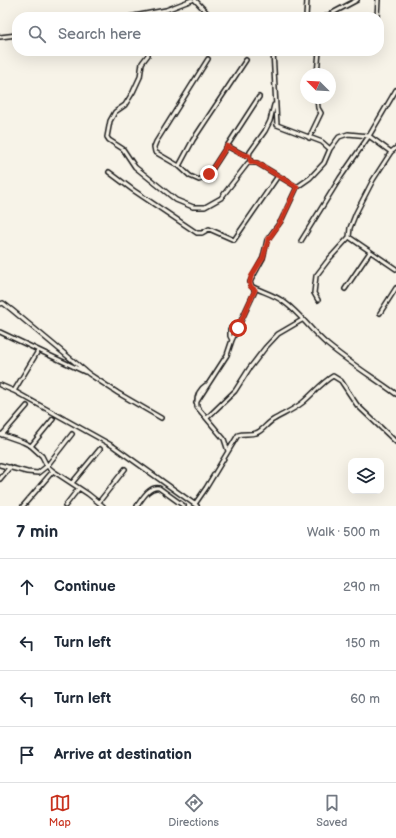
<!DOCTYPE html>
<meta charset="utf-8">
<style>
body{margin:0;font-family:"Balsamiq Sans",sans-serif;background:#f2f2f3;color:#1f2937}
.controls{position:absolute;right:12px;bottom:12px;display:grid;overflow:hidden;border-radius:8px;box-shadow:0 4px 16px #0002}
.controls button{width:36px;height:36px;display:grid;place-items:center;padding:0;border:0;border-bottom:1px solid #e0e1e3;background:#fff;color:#1f2937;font:20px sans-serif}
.compass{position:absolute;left:300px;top:68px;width:36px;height:36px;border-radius:50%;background:#fff;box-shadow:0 4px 16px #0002;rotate:294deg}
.stop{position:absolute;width:12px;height:12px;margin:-9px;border:3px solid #c8321e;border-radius:50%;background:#fff}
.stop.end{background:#c8321e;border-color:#fff;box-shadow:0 1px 4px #0008}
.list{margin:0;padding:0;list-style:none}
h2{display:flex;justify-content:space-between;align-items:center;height:52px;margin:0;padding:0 16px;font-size:17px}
h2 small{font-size:13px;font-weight:400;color:#747a83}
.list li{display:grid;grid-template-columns:26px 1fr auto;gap:12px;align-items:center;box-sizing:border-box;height:56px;padding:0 16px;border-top:1px solid #e0e1e3}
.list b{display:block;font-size:15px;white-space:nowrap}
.list em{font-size:13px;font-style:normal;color:#747a83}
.icon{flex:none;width:22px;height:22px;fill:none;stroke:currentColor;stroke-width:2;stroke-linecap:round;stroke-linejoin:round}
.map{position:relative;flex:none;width:396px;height:506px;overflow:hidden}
.search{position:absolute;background:#fff;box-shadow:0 4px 16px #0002;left:12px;right:12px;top:12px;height:44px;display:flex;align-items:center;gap:10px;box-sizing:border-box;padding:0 14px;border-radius:16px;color:#747a83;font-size:15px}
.sheet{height:276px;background:#fff}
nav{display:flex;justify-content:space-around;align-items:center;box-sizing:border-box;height:56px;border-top:1px solid #e0e1e3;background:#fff;font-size:11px;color:#747a83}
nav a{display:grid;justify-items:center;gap:2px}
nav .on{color:#c8321e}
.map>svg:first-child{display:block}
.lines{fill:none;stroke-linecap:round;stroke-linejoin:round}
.minor-casing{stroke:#1c1c1c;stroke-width:6}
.minor{stroke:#f7f3e8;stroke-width:3}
.route{stroke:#c8321e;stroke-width:5}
</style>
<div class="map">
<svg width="396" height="506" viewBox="0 0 396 506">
<rect width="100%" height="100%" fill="#f7f3e8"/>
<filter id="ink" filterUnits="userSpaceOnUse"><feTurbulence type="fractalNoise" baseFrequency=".025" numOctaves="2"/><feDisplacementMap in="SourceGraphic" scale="8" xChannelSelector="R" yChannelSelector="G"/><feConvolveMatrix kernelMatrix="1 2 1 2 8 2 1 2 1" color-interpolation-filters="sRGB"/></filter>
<g filter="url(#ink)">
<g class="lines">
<defs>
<path id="minor" d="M195,0L211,17
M129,17L166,10L192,0
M306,17L307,0
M325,17L357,0
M377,17L378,0
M0,37L17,35
M148,51V55L142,63L140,77L133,92L125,105L115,112L110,121L107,137L109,140L123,149L135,167L176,200L193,207H205L221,198L248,163H257L297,187
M273,51L277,125L322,142L330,149
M208,59L156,142L154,147L155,152L179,166L190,176L199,180L209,174L259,97
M317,74L319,51
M309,138L321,113L318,108L317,98
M227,146L242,154L249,156
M251,162L249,156L250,152L265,131L270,121L274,105
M179,166L193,140L246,60
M109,172L133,190L197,233H202L209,229L234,240L278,176
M349,237L396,269
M301,241L340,178L369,136L396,90
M253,287C263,292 275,295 284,302C301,314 312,332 328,345C350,363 374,378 396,394
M345,289L370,252
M318,300L314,293L316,276L329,259L349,237L350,228L356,213L373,180L391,152L396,148
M0,304L3,303L12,310L89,374L118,393L161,418
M380,313L396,288
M0,332L85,372
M232,340L230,336V329L233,326L239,324
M0,385L14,391L113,446L197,506
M206,385C198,390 196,397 197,407L224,439L228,451
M14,391L38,351
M196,403L227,355L232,340L255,291L251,285L250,282L263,258L267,240L281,221L297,187L310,178L324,163L330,149L339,137L348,134L369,136L391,152
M207,418L235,391L249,369L265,348L278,334L302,320
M0,434L23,442L31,446L42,456L47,466L53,471L88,494L103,506
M2,435L27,406
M31,446L53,419
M0,465L27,472L38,473L47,466L72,434
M0,479L10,467
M72,483L100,449
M99,502L125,469
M195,504L206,488L238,435C244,433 250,435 256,433C263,431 267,423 273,420C283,414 293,410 302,403C313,394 321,383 333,376L341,381L357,405L396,442
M23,506L53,471
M65,506L79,488
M137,506C142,499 149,486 159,488L184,506"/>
</defs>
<!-- minor casing -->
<use href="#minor" class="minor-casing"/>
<!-- minor -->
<use href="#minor" class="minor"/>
</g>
</g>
<g class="lines" filter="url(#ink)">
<!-- route -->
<path class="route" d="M209,174L227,146L242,154L249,156L251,162L257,163L297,187L281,221L268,240L263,258L251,277L250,282V286L255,290L238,328"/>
</g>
</svg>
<div class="controls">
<button><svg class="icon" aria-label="layers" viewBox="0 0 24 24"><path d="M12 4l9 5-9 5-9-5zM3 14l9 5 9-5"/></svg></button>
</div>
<svg class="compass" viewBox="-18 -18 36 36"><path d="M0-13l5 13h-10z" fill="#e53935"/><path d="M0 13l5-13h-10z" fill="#747a83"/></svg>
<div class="stop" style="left:238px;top:328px"></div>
<div class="stop end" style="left:209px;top:174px"></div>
<div class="search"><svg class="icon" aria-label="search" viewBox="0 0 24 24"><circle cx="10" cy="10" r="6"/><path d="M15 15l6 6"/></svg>Search here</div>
</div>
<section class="sheet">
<h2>7 min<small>Walk · 500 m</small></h2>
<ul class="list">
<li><svg class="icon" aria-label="ahead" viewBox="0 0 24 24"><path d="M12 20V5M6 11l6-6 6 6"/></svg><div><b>Continue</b></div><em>290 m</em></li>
<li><svg class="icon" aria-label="left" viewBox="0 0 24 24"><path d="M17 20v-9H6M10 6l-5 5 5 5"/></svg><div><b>Turn left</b></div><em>150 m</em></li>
<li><svg class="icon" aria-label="left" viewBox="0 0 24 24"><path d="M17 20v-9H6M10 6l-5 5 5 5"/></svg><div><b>Turn left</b></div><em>60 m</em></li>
<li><svg class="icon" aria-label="arrive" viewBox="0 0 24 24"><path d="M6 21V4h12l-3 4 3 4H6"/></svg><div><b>Arrive at destination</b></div></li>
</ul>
</section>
<nav>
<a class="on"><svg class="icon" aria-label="map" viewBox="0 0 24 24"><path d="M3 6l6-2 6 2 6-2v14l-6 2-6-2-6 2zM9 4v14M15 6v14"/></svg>Map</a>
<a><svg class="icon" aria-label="directions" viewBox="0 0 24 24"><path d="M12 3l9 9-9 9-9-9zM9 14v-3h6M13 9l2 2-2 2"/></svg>Directions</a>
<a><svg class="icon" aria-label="saved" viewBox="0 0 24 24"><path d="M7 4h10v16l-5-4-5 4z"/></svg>Saved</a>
</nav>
